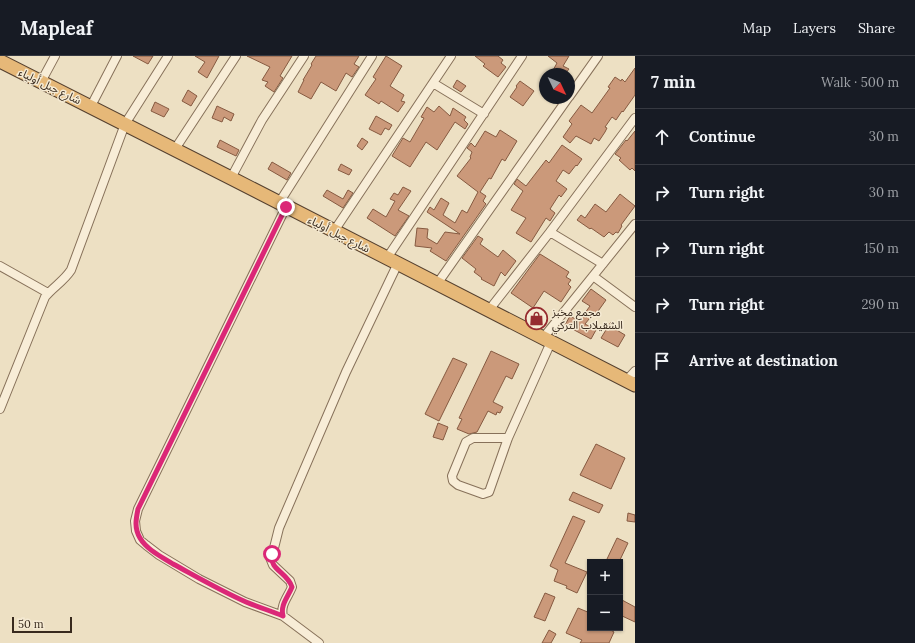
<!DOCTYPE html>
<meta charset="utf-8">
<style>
body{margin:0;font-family:Lora,"Noto Sans Arabic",serif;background:#242831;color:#f1f3f6}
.controls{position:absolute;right:12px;bottom:12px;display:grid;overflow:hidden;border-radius:0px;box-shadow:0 1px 3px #0004}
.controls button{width:36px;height:36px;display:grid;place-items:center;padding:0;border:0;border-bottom:1px solid #363941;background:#171b24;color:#f1f3f6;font:20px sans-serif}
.compass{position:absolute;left:539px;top:12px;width:36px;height:36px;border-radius:50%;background:#171b24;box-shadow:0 1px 3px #0004;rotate:134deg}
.scale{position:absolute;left:12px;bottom:10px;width:60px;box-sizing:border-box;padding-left:4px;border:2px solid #382a1e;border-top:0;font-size:11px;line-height:14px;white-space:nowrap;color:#382a1e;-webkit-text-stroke:3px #f5ead3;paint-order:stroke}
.stop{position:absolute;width:12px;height:12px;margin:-9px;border:3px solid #db2777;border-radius:50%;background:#fff}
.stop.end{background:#db2777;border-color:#fff;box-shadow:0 1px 4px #0008}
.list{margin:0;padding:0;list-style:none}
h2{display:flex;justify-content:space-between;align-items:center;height:52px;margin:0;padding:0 16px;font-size:17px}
h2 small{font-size:13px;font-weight:400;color:#9ea1a6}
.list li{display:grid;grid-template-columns:26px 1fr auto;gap:12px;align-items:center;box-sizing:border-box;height:56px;padding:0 16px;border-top:1px solid #363941}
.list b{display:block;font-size:15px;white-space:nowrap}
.list em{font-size:13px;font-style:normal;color:#9ea1a6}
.icon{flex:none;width:22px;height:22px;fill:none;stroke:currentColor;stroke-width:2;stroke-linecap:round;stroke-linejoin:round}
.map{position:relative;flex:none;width:635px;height:587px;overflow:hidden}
header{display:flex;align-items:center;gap:24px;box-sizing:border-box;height:56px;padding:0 20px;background:#171b24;border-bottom:1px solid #363941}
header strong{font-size:19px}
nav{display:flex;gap:22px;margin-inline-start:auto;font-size:14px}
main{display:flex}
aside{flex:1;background:#171b24}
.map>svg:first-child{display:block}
.building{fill:#cb997a;stroke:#865a41}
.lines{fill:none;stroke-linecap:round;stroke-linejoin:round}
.minor-casing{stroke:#87715a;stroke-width:10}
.trunk-casing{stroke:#55402f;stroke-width:15}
.minor{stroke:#f8edd7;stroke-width:8}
.trunk{stroke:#e6b878;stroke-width:13}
.route{stroke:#db2777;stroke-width:5}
.labels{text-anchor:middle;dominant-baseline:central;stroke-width:3;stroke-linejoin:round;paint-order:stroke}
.street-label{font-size:11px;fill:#382a1e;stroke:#f5ead3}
.poi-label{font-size:11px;fill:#382a1e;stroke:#f5ead3;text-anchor:start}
</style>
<header>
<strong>Mapleaf</strong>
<nav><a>Map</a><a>Layers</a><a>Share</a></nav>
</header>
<main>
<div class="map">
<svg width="635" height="587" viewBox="0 0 635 587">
<rect width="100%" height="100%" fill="#ede0c3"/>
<!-- building -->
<path class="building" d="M133,0H153L148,8Z
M195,0H219L207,22L198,16L205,6Z
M247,0H292L280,20L283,22L274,36L265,30L268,26L262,24L270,11Z
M316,0H359L354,8L359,11L352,21L346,17L336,35L321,26L311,43L298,36L304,24H303L312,9L311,8Z
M386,0L402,10L390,30L404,39L401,45L405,46L398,56L381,45L379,48L365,39L376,23L373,21Z
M475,0H498L503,4L501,7L506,11L498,21L483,10L485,8Z
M548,0H569L563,10L569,13L565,18H551L557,7Z
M635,12V39L623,56L622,55L616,64L612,61L605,71L607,72L605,76L599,85L594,82L591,88L576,80L570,87L563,81L572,68L569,65L581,49L592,57L610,32L608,31L615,21L621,25L622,23L625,26Z
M457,24L466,30L461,36L453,31Z
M520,25L534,35L523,50L510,41L517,31L516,30Z
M188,34L197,40L191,50L182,45Z
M155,46L169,53L164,61L151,55Z
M217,50L234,58L231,65L224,61L222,66L212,62Z
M439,50L450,60L453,52L466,61L464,64L468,68L465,73L455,66L437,94L426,86L410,111L392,100L403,82L410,86L424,62L421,61L427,51L434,56Z
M376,60L392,69L389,74L385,72L381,79L369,73Z
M500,74L517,85L505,105L502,103L491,123L489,122L480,136L486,140L483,145L486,148L446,205L430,195L432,192L415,190L417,172L428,173L427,182L437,188L445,176L460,178L427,156L430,151L434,154L441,142L449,147L443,159L455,167L462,154L467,157L478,136L457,120L471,102L470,101L472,96L467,92L471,87L475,91L485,75L496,81Z
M635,75V115L632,112L630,114L619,104L621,102L615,98L626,84L627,85Z
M362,82L368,86L362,94L357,90Z
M220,84L239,94L236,100L217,91Z
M562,89L582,103L577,110L576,109L569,118L563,114L556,125L567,133L561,141L559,139L550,153L555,157L550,165L546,162L531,186L516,177L526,162L511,154L523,135L514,128L517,123L526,130L546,104L549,107Z
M272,106L291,117L287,124L268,113Z
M341,108L352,114L349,119L338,114Z
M403,131L411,135L398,154L409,160L395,180L367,162L373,153L386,161L395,145L390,143L394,137L398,139Z
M327,134L343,143L348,134L353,137L343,152L323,140Z
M620,138L635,150L621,169L622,170L618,177L616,176L613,179L609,176L604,181L591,172L590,173L577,164L581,159L585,162L595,148L606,156Z
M478,180L483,183L480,188L498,201L503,194L516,205L505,220L501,216L494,230L481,223L482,222L474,216L476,213L462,202Z
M540,198L569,216L566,221L571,224L568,228L571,231L561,246L544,235L533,252L511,237Z
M591,233L606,244L596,258L594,257L585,268L596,274L591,283L565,269L570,260L579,265L590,250L582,245Z
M611,266L617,270L615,273L625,279L618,291L601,282Z
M491,295L519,308L512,323L506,320L493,346L503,351L500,357L497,356L496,359L488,355L477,376L469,378L457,373L462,363L459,362Z
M453,302L467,308L439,365L425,358Z
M438,367L448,371L443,384L433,381Z
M596,388L625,402L611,433L580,419Z
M573,436L603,449L599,457L569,444Z
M628,457L635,459V466L627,465Z
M573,460L585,465L565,507L587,516L577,537L566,532L567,530L554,525L558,514L550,510Z
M617,482L628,487L619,506H612L607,503Z
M545,537L555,541L545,565L534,561Z
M622,544L635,551V566L620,559V549Z
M578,552L590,557V572H607L614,576L609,587H580L582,584L566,577Z
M549,574L556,578L551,587H542Z"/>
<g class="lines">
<defs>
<path id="minor" d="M41,26L55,0
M433,27L484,58
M569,41L598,0
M91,50L117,0
M175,93L236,0
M231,122L262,64L304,0
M279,147L372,0
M286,151L138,453L135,465L136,475L140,484L146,489L159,499L199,523L245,546L283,560L319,587
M334,175L451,0
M550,176L603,208
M387,202L522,0
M0,210L48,237
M593,220L635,251
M437,228L568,42
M489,254L550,176L635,62
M543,282L635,168
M626,325L635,315
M0,353L45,241C53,231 64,225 71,214L125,68L168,0
M508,382H473L466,386L452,420L453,425L458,429L483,438L489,436L508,382L551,286
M283,560C280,549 288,541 292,531L290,525L273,509L271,504L279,472L346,316L398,207"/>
<path id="trunk" d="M0,5L231,122L635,329"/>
</defs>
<!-- minor casing -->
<use href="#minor" class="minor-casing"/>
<!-- trunk casing -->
<use href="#trunk" class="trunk-casing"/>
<!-- minor -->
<use href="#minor" class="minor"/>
<!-- trunk -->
<use href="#trunk" class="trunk"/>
</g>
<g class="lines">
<!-- route -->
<path class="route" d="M272,498C269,514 287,516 292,531C288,541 280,549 283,560C271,555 258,551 246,546C221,535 197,521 173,508C162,501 147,494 140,482C134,472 136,463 138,453L286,151"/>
</g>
<!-- icons -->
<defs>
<symbol id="shop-ring" viewBox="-11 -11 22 22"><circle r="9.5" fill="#f5ead3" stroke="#962b2f" stroke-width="1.5"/><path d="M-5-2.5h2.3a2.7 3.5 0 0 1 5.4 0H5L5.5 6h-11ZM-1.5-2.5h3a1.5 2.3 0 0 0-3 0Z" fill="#962b2f"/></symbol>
</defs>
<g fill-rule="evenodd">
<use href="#shop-ring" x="524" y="250" width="25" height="25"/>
</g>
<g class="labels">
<!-- street labels -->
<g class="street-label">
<text transform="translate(50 30) rotate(26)">شارع جبل أولياء</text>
<text transform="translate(339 178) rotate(27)">شارع جبل أولياء</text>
</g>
<!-- poi labels -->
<g class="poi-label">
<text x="552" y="256">مجمع مخبز<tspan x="552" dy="13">الشقيلاب التركي</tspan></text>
</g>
</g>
</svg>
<div class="controls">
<button>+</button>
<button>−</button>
</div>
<svg class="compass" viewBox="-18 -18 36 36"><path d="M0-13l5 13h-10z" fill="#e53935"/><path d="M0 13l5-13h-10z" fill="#9ea1a6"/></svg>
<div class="scale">50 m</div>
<div class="stop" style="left:272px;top:498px"></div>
<div class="stop end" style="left:286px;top:151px"></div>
</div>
<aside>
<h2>7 min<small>Walk · 500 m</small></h2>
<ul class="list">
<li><svg class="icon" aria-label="ahead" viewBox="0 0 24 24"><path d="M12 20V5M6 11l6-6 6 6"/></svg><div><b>Continue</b></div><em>30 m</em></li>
<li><svg class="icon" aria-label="right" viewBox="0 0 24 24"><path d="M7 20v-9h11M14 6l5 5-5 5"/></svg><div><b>Turn right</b></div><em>30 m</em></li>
<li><svg class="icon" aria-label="right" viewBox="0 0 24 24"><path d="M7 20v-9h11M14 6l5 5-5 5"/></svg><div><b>Turn right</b></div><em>150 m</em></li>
<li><svg class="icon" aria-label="right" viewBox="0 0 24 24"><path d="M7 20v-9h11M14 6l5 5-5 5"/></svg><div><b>Turn right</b></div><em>290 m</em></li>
<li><svg class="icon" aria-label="arrive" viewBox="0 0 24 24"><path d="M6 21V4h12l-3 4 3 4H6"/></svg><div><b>Arrive at destination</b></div></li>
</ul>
</aside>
</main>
